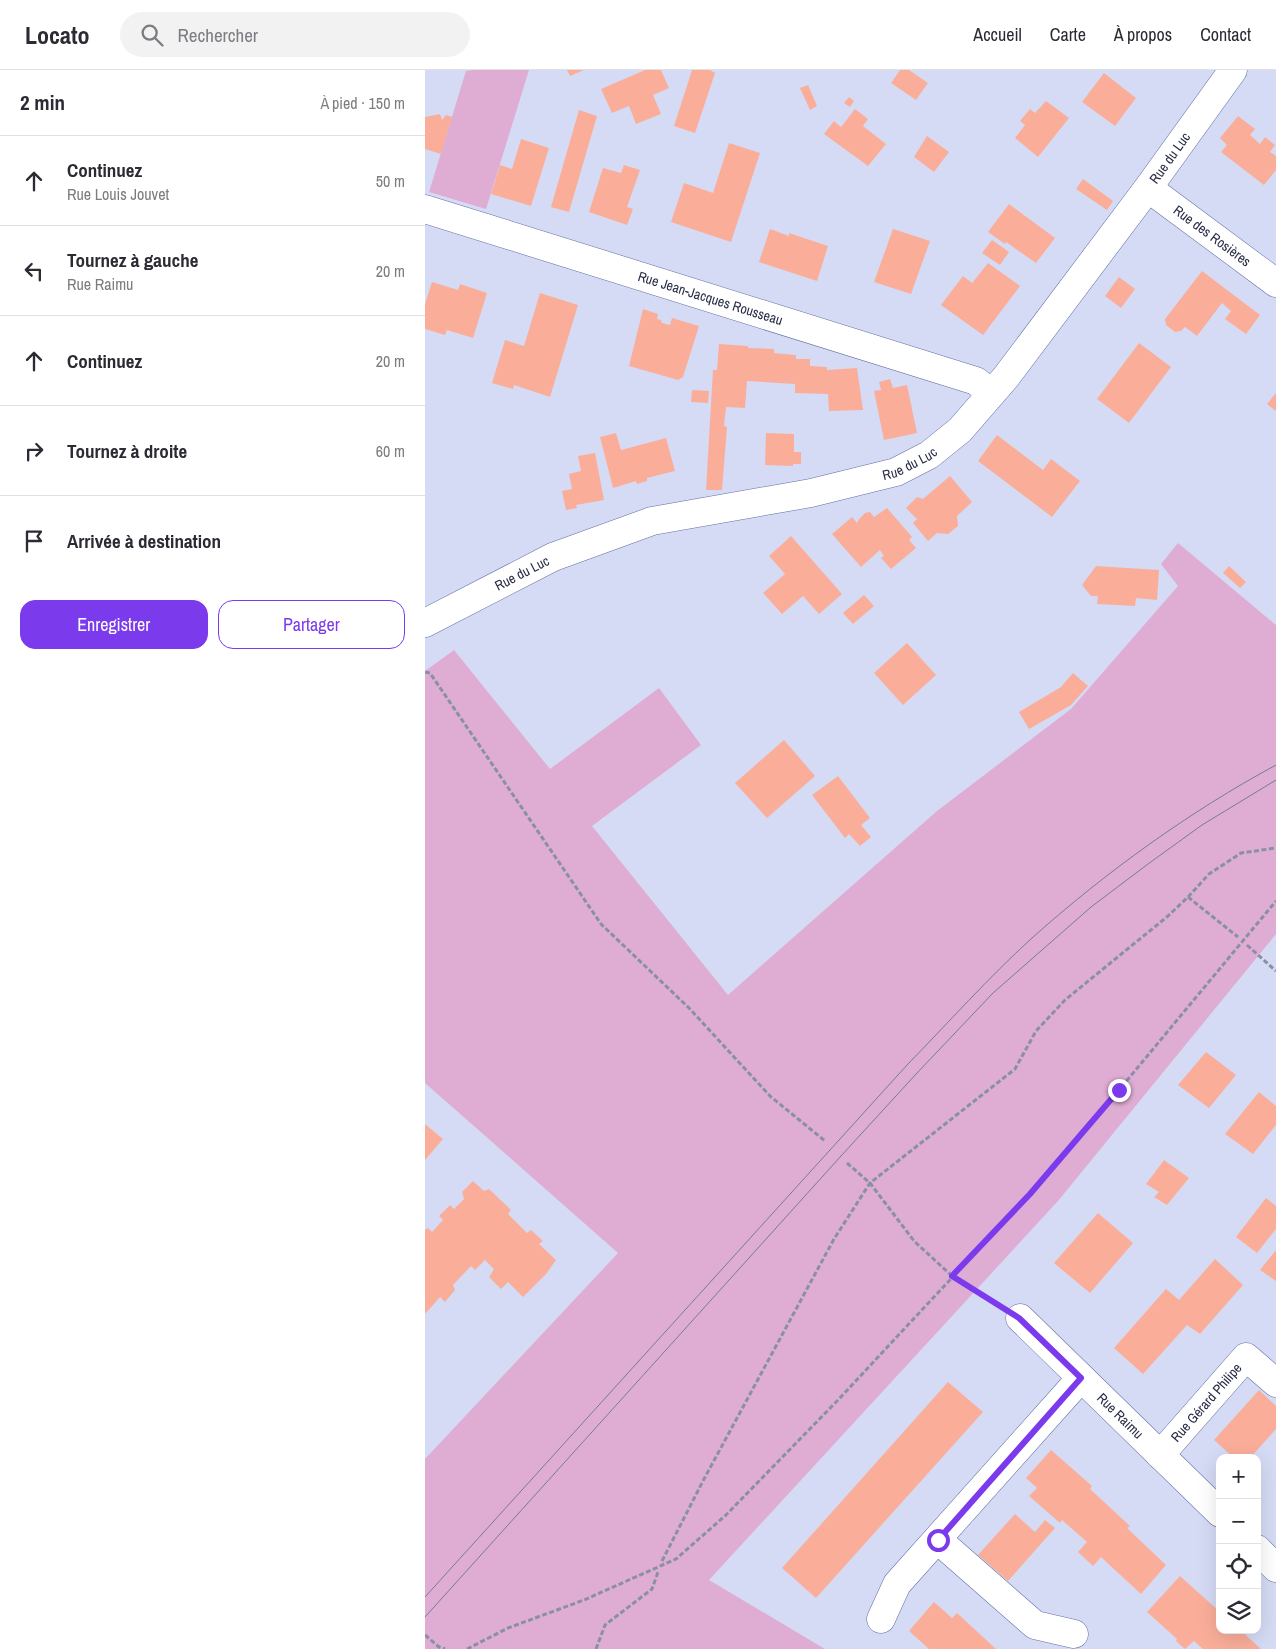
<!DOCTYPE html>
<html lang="fr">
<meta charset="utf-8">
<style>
body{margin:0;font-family:"Archivo Narrow",sans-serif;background:#f2f2f3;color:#2b2b33}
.controls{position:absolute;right:15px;bottom:15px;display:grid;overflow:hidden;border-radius:10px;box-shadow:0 5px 20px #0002}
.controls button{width:45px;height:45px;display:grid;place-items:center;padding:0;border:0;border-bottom:1px solid #e1e1e2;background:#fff;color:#2b2b33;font:25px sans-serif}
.stop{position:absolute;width:15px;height:15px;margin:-11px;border:4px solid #7c3aed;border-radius:50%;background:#fff}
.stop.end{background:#7c3aed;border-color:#fff;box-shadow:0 1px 5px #0008}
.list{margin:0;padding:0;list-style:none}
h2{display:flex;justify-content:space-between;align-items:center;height:65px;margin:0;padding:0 20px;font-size:21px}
h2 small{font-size:16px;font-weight:400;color:#7c7c81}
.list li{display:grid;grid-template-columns:32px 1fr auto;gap:15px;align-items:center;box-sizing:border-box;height:90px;padding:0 20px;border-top:1px solid #e1e1e2}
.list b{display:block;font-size:19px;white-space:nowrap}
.list p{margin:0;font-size:16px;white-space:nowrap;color:#7c7c81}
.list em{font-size:16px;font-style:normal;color:#7c7c81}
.actions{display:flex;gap:10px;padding:15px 20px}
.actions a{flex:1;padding:11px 0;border:1px solid #7c3aed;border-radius:15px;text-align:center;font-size:18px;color:#7c3aed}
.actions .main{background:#7c3aed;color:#fff}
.icon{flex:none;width:28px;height:28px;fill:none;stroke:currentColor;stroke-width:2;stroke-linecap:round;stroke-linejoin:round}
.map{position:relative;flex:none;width:851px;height:1579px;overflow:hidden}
header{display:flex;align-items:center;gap:30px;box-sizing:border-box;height:70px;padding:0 25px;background:#fff;border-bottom:1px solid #e1e1e2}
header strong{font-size:24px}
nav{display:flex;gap:28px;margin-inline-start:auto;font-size:18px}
.search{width:350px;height:45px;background:#f2f2f3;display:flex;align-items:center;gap:12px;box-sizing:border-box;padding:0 18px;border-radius:28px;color:#7c7c81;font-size:19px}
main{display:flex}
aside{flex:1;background:#fff}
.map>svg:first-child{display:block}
.green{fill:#dfadd3}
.building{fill:#faae9a}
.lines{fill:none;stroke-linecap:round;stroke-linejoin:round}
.minor-casing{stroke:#636ea5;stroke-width:29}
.path{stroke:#898fa7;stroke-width:3;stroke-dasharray:5 2.5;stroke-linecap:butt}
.minor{stroke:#fff;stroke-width:28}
.tram{stroke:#767b94;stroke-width:1}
.route{stroke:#7c3aed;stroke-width:6}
.labels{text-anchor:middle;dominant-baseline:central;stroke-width:4;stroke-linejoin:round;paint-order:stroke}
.street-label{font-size:14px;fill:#282d45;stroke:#d5dbf4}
</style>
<header>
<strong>Locato</strong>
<div class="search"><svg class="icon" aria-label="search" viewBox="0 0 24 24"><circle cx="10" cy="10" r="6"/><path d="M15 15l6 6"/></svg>Rechercher</div>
<nav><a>Accueil</a><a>Carte</a><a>À propos</a><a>Contact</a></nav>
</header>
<main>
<aside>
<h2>2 min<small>À pied · 150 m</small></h2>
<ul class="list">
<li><svg class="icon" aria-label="ahead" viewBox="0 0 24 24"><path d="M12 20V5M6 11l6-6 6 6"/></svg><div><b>Continuez</b><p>Rue Louis Jouvet</p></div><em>50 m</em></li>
<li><svg class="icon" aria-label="left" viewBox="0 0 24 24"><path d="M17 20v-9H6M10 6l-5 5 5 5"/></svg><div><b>Tournez à gauche</b><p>Rue Raimu</p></div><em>20 m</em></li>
<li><svg class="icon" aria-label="ahead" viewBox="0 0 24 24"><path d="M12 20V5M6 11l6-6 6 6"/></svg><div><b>Continuez</b></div><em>20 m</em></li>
<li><svg class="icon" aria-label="right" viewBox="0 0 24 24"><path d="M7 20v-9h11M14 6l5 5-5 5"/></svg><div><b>Tournez à droite</b></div><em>60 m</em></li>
<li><svg class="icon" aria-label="arrive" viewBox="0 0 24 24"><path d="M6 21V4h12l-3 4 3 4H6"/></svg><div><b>Arrivée à destination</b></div></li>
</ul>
<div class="actions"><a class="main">Enregistrer</a><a>Partager</a></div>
</aside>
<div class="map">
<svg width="851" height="1579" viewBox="0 0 851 1579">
<rect width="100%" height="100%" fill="#d5dbf4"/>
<!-- green -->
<path class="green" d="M48,0H104L61,139L4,122L41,1Z
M753,473L851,555V864L633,1131L284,1510L400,1579H0V1389L193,1183L0,1013V601L29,580L125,699L234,618L276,675L167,756L303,925L512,741L646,639L753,516L736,494Z"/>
<!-- building -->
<path class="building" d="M142,0H159L145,6Z
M220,0H236L244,18L228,25L236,44L211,54L204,36L187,43L176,19Z
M267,0H285L290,3L270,63L249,56Z
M475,0H484L503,13L491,30L466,13Z
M679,3L711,28L690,56L657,32Z
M383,15L392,36L385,40L375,18Z
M424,27L429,31L425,37L419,33Z
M621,31L644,48L613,87L590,68L600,55L595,51L605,39L610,43Z
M430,39L443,49L438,56L461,74L443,96L399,64L409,51L416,57Z
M154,40L172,46L144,142L126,137Z
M15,44L17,50L21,45L27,47L16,84L0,79V47Z
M813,46L830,59L825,65L835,74L840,67L850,75L845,82L851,86V100L839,115L796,82L802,75L795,68Z
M502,66L524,82L509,102L489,87Z
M96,69L124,78L106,136L66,124L75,95L87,99Z
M304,73L335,83L306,172L246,152L259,113L288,123Z
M199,95L215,100L202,137L208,139L202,155L164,142L178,98L196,103Z
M658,109L688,131L682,140L651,119Z
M584,134L630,168L611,193L581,172L580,174L563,162Z
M345,159L364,166V163L403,176L392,211L334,192Z
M468,159L505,171L486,224L449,212Z
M567,170L584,182L575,195L557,183Z
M563,193L595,216L558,265L516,235L538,206L547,213Z
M777,201L835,245L821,264L800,249L806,241L797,233L772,266L760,257L756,261L750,262L741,255L740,249Z
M694,207L710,219L696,238L680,226Z
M7,212L33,220L35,214L62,223L48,268L22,260L20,265L0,259V234Z
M115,223L153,235L125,327L89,315L88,319L67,313L80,270L99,276Z
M218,239L233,244L232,249L236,250L237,253L245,255L247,248L274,256L258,307L253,310L204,296Z
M714,273L746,297L704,353L672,329Z
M294,274L323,276V278L349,279V283L371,285V289H385V296L402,297V300L432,298L438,340L404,341L403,324L370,323V314L322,311L320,338L301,337L299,356L302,357L297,420H281L288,300H292Z
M465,309L468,318L482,315L492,363L459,370L449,321L456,320L454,312Z
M267,320L284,321L283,333L266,332Z
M851,323V341L842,334Z
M191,363L196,380L241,368L250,401L222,408V411L212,414L211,411L188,418L175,367Z
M341,363L369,364V382H376V394H368V396L340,395Z
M572,365L618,400L626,389L655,411L627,447L553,391Z
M170,383L179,430L151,435L152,438L141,440L137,421L147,419L144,404L156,401L153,386Z
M525,406L547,432L532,446L533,456L523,464L512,463L503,471L488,453L492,449L481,438L492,427L498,429Z
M462,438L487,467L484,470L491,478L466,499L456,488L459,486L455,480L436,497L407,464L427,447L432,453L434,449L440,443L445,442L449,447Z
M366,466L417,524L394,544L378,526L357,544L338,523L360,504L344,486Z
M671,496L734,500L732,530L711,528L710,536L672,534L673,526H666L657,515Z
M804,496L821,512L815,518L798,503Z
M439,525L449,536L428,554L418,543Z
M482,573L511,605L478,635L449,603Z
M648,603L663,616L646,635L604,659L594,642L636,617Z
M359,670L390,706L342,748L310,713Z
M413,706L445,748L436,755L446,767L435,776L424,764L420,768L387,725Z
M781,982L811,1005L784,1038L753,1015Z
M834,1022L851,1036V1055L828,1084L800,1064Z
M0,1054L18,1069L0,1090Z
M739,1090L764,1108L742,1135L729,1127L734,1122L721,1114Z
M48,1111L59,1121L64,1119L86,1140L83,1144L102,1163L106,1160L118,1171L114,1174L131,1190L121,1204L98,1227L83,1212L76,1219L64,1207L69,1199L60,1190L50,1200L46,1196L28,1215L30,1220L20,1232L15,1227L0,1244V1160L3,1158L7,1162L18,1150L14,1146L25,1135L29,1139L39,1129L37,1122Z
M841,1128L851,1136V1159L832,1183L811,1167Z
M673,1143L708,1173L665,1223L629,1193Z
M851,1180V1211L835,1200Z
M790,1189L818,1215L775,1264L762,1255L718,1304L689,1278L741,1219L754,1230Z
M523,1312L558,1342L391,1528L357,1498Z
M834,1320L851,1336V1359L825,1388H809L789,1370Z
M626,1380L667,1416L665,1419L705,1456L702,1458L741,1495L716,1524L676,1487L668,1496L653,1482L662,1472L637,1450L635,1453L604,1426L612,1418L601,1408Z
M590,1444L610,1462L620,1450L630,1458L583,1511L553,1485Z
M755,1506L795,1542V1560H815L836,1579H778L769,1571L760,1579L751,1571L752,1569L722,1542Z
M509,1532L527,1548L532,1543L571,1579H504L484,1561Z"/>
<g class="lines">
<defs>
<g id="minor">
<path id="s1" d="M723,118L851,213"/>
<path id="s2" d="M0,139L551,311L566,323"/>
<path id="s3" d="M0,553L128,487L227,451L386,423L471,402L504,385L535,360L581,307L723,118L808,0"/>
<path id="s4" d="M595,1248L795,1443"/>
<path id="s5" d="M735,1385L821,1287L851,1313"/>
<path d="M513,1470L610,1555L649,1564"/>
<path d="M832,1479L851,1498"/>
<path d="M456,1549L472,1514L656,1308"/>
</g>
</defs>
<!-- minor casing -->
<use href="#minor" class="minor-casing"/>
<!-- path -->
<path class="path" d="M0,602L5,603L176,854L264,938L345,1026L400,1071
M763,827L813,867
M822,875L851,901
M422,1093L445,1113L489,1171L527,1206L573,1235
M237,1491L279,1409L409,1169L445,1113L590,999L611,961L640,930L743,846L763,827L784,804L816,783L851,778
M0,1565L14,1577L20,1579
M42,1579L83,1558L159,1530L251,1489L301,1445L413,1330L605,1124L694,1020L851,831
M171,1579L180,1555L227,1519L233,1502"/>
<!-- minor -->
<use href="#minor" class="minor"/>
<!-- tram -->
<path class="tram" d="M0,1527L482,995C523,953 563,908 607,868C681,802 764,742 851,695
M0,1547L416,1086L492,1003L568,923L666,837L723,794L777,755L851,710"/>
</g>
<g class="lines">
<!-- route -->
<path class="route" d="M513,1470L656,1308L594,1248L527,1206L605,1124L694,1020"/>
</g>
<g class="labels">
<!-- street labels -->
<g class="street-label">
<text stroke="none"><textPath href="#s3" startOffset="919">Rue du Luc</textPath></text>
<text stroke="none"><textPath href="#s1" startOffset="80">Rue des Rosières</textPath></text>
<text stroke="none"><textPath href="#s2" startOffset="299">Rue Jean-Jacques Rousseau</textPath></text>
<text stroke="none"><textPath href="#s3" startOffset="514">Rue du Luc</textPath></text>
<text stroke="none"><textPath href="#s3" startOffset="109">Rue du Luc</textPath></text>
<text stroke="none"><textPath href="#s5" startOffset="70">Rue Gérard Philipe</textPath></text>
<text stroke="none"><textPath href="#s4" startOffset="140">Rue Raimu</textPath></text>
</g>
</g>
</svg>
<div class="controls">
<button>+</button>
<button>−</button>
<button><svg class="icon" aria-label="locate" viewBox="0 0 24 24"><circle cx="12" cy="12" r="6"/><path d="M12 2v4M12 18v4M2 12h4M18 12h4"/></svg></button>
<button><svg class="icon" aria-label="layers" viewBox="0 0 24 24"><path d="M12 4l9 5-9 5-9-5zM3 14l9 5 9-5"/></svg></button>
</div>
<div class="stop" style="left:513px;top:1470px"></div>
<div class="stop end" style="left:694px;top:1020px"></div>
</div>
</main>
